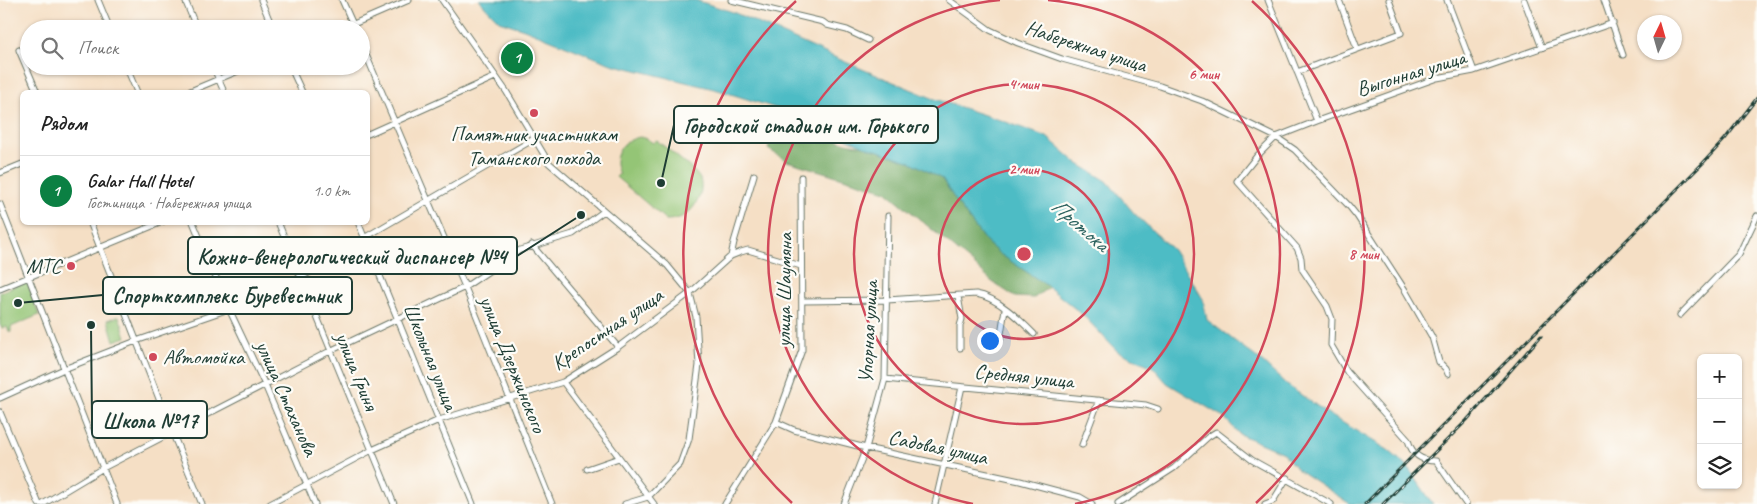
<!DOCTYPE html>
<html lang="ru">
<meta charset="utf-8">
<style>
body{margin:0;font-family:Caveat,sans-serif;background:#f6f6f6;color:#222}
.controls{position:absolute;right:15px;bottom:15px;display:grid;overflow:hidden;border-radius:8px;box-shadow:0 1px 4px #0004}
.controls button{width:45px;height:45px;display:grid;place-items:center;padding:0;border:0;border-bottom:1px solid #e0e0e0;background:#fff;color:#222;font:25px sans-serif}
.compass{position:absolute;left:1637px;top:15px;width:45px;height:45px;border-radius:50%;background:#fff;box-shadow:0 1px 4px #0004;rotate:5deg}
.you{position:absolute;left:989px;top:340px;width:18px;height:18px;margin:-12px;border:4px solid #fff;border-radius:50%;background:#1a73e8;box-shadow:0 0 0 8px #1a73e833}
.badge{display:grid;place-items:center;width:32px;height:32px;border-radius:50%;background:#0b8043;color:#fff;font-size:16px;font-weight:700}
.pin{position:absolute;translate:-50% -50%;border:2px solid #fff;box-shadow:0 1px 5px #0006}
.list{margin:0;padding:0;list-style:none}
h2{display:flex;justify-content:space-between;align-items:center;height:65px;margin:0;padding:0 20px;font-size:21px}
h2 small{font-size:16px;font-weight:400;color:#767676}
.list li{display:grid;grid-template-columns:32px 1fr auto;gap:15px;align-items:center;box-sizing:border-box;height:70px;padding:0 20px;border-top:1px solid #e0e0e0}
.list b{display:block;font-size:19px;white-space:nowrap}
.list p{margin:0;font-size:16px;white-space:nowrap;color:#767676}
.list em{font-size:16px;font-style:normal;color:#767676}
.icon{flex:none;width:28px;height:28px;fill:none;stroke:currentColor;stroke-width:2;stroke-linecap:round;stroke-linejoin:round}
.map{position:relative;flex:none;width:1757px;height:504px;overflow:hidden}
.search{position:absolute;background:#fff;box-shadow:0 1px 4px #0004;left:20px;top:20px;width:350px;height:55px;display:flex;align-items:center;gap:12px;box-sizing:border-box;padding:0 18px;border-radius:28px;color:#767676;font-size:19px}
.panel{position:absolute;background:#fff;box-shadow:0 1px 4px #0004;left:20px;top:90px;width:350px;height:135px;border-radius:8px}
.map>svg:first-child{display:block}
.green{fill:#94c576;stroke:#5a8155}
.forest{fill:#77aa67;stroke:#4b744e}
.water{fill:#4ebcc5;stroke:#367c7c}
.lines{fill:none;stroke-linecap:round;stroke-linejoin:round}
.minor-casing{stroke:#6a7667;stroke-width:7}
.minor{stroke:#fff;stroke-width:5}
.rail-casing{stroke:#1f3d34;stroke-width:3}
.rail{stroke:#fdfcf7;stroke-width:1;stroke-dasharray:4;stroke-linecap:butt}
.ring{fill:none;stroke:#d1495b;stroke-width:2.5}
.poi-dot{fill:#d1495b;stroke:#fdfcf7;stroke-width:2}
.labels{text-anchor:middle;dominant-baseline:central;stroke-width:4.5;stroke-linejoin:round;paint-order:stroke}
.street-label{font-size:21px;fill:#1f3d34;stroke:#fdfcf7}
.poi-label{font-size:21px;fill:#1f3d34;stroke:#fdfcf7}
.water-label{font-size:22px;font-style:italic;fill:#2d6360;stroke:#fdfcf7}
.centre{fill:#d1495b;stroke:#fdfcf7;stroke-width:2.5}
.ring-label{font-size:15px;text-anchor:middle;font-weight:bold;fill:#d1495b;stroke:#fdfcf7;stroke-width:4.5;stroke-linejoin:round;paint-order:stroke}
.leader{fill:none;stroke:#1f3d34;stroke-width:2}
.callout-dot{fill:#1f3d34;stroke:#fdfcf7;stroke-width:2}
.callout{fill:#fdfcf7;stroke:#1f3d34;stroke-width:2}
.callout-label{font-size:22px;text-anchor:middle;font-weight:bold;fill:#1f3d34}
</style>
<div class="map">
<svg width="1757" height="504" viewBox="0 0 1757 504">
<rect width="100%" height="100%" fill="#fdfcf7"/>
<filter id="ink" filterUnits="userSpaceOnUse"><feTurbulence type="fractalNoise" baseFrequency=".02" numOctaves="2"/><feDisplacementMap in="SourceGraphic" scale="10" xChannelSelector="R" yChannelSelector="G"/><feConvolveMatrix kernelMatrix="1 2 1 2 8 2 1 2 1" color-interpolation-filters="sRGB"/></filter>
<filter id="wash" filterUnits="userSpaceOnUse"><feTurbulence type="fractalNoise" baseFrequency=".0096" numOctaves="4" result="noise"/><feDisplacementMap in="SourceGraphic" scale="20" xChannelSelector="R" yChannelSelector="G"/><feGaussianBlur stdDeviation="1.12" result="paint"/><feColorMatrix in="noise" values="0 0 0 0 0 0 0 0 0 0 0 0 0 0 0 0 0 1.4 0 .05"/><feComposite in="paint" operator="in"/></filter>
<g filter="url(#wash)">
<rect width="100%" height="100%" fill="#f5dfc5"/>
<!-- green -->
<path class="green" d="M640,137L647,139L653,143L656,140C665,147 697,171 700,179C703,188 700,197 695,205C688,216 678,220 666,220L616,177L619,174C610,157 622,140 640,137Z
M27,281L39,315L11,327V332L10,333L7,327L2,328L0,325V292Z
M119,316L126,337L114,341L108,320Z"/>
<!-- forest -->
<path class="forest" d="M790,124L826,130L834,139L846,143L864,146L911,162L942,179L958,204L986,242L1000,254L1049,287L1034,298L1015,297L991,281L973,264L886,191L787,161L768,149L773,133Z"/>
<!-- water -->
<path class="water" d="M479,0H695L733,12L850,64L932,98L1006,122L1047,137L1077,163L1107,181L1134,213L1173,250L1203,299L1207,320L1260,360L1287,385L1330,415L1388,450L1407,466L1433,504H1350L1297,469L1283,453L1239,434L1225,418L1167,383L1153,367L1117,351L1084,316L1046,285L1000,254L986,242L958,204L942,179L911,162L864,146L785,111L718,90L611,64L524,29L499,21Z"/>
</g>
<g filter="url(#ink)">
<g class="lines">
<defs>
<path id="minor" d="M98,0L110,29
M185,0L197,29
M261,0L273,29
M342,0L355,29
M442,0L506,91L549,163L667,265L690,293L696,317L699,365L689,439L680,464L648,497L625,504
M731,0L823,22L827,25L847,30L868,40
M949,0L990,30L1018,43L1062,59L1160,86L1202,101L1276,137L1295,150L1349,206L1357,216L1405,290L1432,337L1439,362L1446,369L1448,374
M1268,0L1317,121
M1339,0L1357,48
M1447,0L1474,71
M1524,0L1542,48
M1604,0L1623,55
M342,29L409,0
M361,43L465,287L552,504
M19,50L37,92
M126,66L137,92
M213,66L224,92
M290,66L302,92
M1297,72L1401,33L1389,0
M188,92L250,66
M368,134L495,77
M0,173L22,164
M0,204L117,504
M90,222L172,432L202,504
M193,222L229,309L265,385L315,504
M278,222L394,504
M358,222L473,504
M532,245L618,347
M731,256L734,242L754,175
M0,289L162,222
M958,296L962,319L960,326V348
M803,301L887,300L976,294C997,297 1020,320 1034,334
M1680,315L1739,254L1757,216
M1000,340L1005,309
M885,379L1146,405L1158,409
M563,382L654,504
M0,398L64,369L136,341L229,309L302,277L364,238L534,139
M0,412L39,504
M776,422L794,430L866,448L1020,481L1080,497L1092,504
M1082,445L1099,400
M587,469L619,458
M43,504L103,468L330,351L465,287L520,250L573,234L604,211
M270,504L372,450L439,420L563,382L618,347L690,293L731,256L741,252L748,250L801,266
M725,504L776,422L802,350L801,177
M844,504L866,448L885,379L888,216
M935,504L962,387
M1118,504L1174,468L1208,437L1216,432L1252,460L1331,504
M1265,504L1273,501L1287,478
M1466,504L1436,461C1421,461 1412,455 1408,440L1347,372L1331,345L1332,319L1327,306L1302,269L1301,258L1297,248L1237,181L1257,156L1276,137L1317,121L1437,78L1474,71L1613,23"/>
</defs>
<!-- minor casing -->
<use href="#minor" class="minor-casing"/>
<!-- minor -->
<use href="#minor" class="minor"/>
<defs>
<path id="rail" d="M1365,504L1703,163L1725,139L1757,98
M1383,504L1467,420L1541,336"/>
</defs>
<!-- rail casing -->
<use href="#rail" class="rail-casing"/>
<!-- rail -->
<use href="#rail" class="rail"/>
</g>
</g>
<!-- distance rings -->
<g class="ring">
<circle cx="1024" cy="254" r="85"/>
<circle cx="1024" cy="254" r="170"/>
<path d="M973 504A255 255 0 0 1 1000 0M1048 0A255 255 0 0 1 1075 504"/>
<path d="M792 503A340 340 0 0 1 796 1M1252 1A340 340 0 0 1 1256 503"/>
</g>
<!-- markers -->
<g class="poi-dot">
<circle cx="534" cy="113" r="5"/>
<circle cx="71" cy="266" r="5"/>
<circle cx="153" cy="357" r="5"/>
</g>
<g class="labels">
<!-- street labels -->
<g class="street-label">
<text transform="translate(1086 46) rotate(18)">Набережная улица</text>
<text transform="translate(1411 73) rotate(-17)">Выгонная улица</text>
<text transform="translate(784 290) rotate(-89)">улица Шаумяна</text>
<text transform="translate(607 329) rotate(-34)">Крепостная улица</text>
<text transform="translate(868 332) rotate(-87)">Упорная улица</text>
<text transform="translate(431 357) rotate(68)">Школьная улица</text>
<text transform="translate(513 364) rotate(68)">улица Дзержинского</text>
<text transform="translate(357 371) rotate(68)">улица Гриня</text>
<text transform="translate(1024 376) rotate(6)">Средняя улица</text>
<text transform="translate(287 398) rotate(66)">улица Стаханова</text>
<text transform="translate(938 447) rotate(12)">Садовая улица</text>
</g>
<!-- poi labels -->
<g class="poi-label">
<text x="534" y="134">Памятник участникам<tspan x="534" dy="24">Таманского похода</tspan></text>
<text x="61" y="266" text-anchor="end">МТС</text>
<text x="163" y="357" text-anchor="start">Автомойка</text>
</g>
<!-- water labels -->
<g class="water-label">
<text transform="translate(1080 225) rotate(41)">Протока</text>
</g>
</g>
<circle cx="1024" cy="254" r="8" class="centre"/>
<g class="ring-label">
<text x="1204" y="79">6 мин</text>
<text x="1024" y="89">4 мин</text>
<text x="1024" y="174">2 мин</text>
<text x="1364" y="259">8 мин</text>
</g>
<!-- callouts -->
<path class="leader" d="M661 183L674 125M581 215L517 256M18 303L103 295M91 325L92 420"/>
<g class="callout-dot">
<circle cx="661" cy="183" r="5"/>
<circle cx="581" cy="215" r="5"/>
<circle cx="18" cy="303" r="5"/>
<circle cx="91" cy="325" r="5"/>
</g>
<g class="callout">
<rect x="674" y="106" width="264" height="37" rx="5"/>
<rect x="188" y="237" width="329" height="37" rx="5"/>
<rect x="103" y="277" width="249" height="37" rx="5"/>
<rect x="92" y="401" width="115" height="37" rx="5"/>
</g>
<g class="callout-label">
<text x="806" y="133">Городской cтадион им. Горького</text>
<text x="352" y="264">Кожно-венерологический диспансер №4</text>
<text x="227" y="303">Cпорткомплекс Буревестник</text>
<text x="150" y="428">Школа №17</text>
</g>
</svg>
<div class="controls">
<button>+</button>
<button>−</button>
<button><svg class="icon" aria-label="layers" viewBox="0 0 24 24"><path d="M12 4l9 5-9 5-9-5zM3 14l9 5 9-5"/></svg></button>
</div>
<svg class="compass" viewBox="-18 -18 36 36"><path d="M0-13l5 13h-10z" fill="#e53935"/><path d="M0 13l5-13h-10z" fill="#767676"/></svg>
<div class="you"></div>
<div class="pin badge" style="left:517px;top:58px">1</div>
<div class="search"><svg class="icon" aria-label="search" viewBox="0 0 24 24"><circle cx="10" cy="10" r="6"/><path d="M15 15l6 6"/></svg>Поиск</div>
<section class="panel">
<h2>Рядом<small></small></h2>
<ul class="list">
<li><span class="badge">1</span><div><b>Galar Hall Hotel</b><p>Гостиница · Набережная улица</p></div><em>1.0 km</em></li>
</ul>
</section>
</div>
